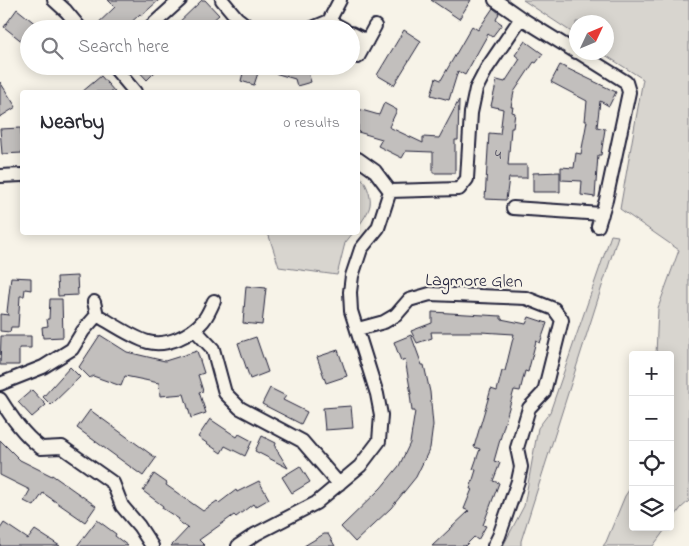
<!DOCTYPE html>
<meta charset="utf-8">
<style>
body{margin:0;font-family:"Indie Flower",sans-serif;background:#f2f2f3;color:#2b2b33}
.controls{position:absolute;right:15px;bottom:15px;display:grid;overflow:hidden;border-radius:5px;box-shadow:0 2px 12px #0003}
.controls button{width:45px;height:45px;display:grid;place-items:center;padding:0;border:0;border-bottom:1px solid #e1e1e2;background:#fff;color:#2b2b33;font:25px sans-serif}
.compass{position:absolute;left:569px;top:15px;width:45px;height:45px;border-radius:50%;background:#fff;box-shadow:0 2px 12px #0003;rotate:46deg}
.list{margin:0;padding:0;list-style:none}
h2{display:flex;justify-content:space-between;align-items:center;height:65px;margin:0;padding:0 20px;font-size:21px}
h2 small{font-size:16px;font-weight:400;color:#7c7c81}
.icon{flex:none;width:28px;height:28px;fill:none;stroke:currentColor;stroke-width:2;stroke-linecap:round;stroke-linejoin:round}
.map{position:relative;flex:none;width:689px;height:546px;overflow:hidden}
.search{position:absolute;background:#fff;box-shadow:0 2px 12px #0003;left:20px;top:20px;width:340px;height:55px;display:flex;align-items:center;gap:12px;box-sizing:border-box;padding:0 18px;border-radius:28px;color:#7c7c81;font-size:19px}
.panel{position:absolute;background:#fff;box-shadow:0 2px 12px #0003;left:20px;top:90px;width:340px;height:145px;border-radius:5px}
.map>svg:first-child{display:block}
.green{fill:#d8d5cf;stroke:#7d7c85}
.building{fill:#c2bfbd;stroke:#22223b}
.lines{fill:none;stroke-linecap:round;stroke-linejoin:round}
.street-casing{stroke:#22223b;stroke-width:16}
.street{stroke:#f7f3e8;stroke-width:12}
.labels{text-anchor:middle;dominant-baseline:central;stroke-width:4.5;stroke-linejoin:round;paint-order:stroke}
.number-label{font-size:15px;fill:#4a495c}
.street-label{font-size:18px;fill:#22223b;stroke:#f7f3e8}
</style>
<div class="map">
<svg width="689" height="546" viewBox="0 0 689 546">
<rect width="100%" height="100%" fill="#f7f3e8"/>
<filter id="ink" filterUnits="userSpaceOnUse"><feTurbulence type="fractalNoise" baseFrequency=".02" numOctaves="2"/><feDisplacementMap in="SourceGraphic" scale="10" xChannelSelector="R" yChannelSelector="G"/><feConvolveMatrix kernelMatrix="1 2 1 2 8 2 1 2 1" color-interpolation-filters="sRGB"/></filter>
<g filter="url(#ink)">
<!-- green -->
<path class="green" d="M523,0H689V501L681,508L670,523V355H656L658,308L679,250L620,209L643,79L602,53L606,52V22H576V35Z
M358,175C365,179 372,196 370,205C369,212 362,221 358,227Z
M268,233V232L353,233L345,243L337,275L279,267Z
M611,235L618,236L521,541V546H503L524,506L538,428L550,412Z
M633,484V527H667L653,546H603L606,542L625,496Z"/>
<!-- building -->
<path class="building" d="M108,0H159L141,16L140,14L124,29H92L115,7Z
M202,0H205L219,15L203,29H172Z
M431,0H471L459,19Z
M493,8L499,13L496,20L502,24L492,37L488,34L465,75L458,71L449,100L431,95L436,78L441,80L472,26L478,30Z
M17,9L42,29H29V47L4,27Z
M404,30L421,41L394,85L377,75Z
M525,41L543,54L536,63L534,62L514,92L511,107H513L512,112L515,113L513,128H511L508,165H527V178H509L506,200L485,199L489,133L500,134L503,109L491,106L497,80L505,82L520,59L515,55Z
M560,65L616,92L609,106L600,101L597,127L605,129L601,155H598L595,197L581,195L582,181L561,180V167L574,168L576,153L581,154L587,121H585L587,101L551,82Z
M134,66H161L147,80Z
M262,66H306L311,82L297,86L295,79L261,69Z
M244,69L258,73L254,85L241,81Z
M101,76L115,92H82Z
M0,82L16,107L0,117Z
M459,100L458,140H455V173H433V152L406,151L402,158L378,146L382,139L358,132V109L379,115L384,103L397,110L389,127L423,143V137L439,138Z
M21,128L22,153L2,154L0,129Z
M560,172V192H533V173Z
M77,276L78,295L58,296L57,277Z
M11,277L31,278V290L25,289L24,296H20L18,327H11L10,332L0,331V314L9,315L7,312Z
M246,286L266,288L262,325L243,323Z
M50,299H62L63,337L43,338L42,327L48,326L47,319H49Z
M432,312L501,316V319L526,324L529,317L547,323L540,343L536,341L528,372L525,371L520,391L514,390L505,422L494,461L500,463L493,481L499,483L483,525L486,526L478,540L474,537L465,546H432L469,511L464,509L472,489H470L476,470L473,469L480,449L474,447L491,389L497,391L502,371H505L514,334L481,332H431L432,338L417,343L411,331L432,323Z
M100,335L127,352L165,361L197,351L204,373L198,375L203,391L199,392L206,413L191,418L184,394L160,396L159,383L125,376L121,386L93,376L90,378L79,367Z
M411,335L422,365H424L430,392L433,425L430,448L416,477L391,508L355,542L341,527L381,488L399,466L410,443L415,411H412L410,394H411L405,359L401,361L394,342Z
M1,336H31V348H19V365H0Z
M256,337L268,372L250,379L238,343Z
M338,350L347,376L326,383L317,357Z
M70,367L80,377L51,405L43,397Z
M270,388L286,396L283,400L307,412L301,424L262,404Z
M32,390L46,405L32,417L18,402Z
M351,406L353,428L325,430L323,408Z
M90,410L156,458L143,476L77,428Z
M210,419L237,437L239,434L252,441L245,456L225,446L221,453L198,437Z
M262,436L276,443L275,447L288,468L255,451Z
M0,440L20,460L52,476V475L96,506L85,522L43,493L34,506L24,501L30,490L0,475Z
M300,466L310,482L292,493L282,477Z
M154,474L167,483L166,485L203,511L217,501L219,503L236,490L237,492L259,481L269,499L255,507L253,504L236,517L234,515L199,540L205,546H171L188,528L178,521L179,519L162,508L163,506L143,491Z
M97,520L116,534L115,536L128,546H77Z
M4,523L28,539L35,530L60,546H0V529Z
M324,534H328L335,546H304Z"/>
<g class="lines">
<defs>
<path id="street" d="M54,0L66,11L81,29
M222,0L237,18L251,29
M495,0L521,18L576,52
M329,21L344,29
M148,29L180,0
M310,29L329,21L340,0
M351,33L367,41
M578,52L626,82L629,92L606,200L598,226
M358,57L375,26
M113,66L135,92
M358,159L375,171L390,191
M0,176L22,175
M390,191L459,189L467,179L471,113L476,89L487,68L521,18
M513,208L602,214
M94,302L97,315C111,323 133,338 148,342C167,347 191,335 203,321C208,315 211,307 214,301
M358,329L384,322L396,315L409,300L430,294L526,298L554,309L562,320L544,392L529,408L517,448L521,467L518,481L499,536L494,546
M195,330L213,349L225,393L240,408L302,441L339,484
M0,384L43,367L72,349L83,331L97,315
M0,399C12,418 23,434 41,448L62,447L113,483L122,506L139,526L152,546
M238,546L256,534L316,503L360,466L379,441L381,415L377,394L351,311L350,292L352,276L361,249L378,228L390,191"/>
</defs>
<!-- street casing -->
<use href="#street" class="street-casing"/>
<!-- street -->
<use href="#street" class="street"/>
</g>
</g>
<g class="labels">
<!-- number labels -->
<g class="number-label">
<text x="498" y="155">4</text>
</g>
<!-- street labels -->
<g class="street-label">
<text transform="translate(474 282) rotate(1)">Lagmore Glen</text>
</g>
</g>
</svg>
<div class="controls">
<button>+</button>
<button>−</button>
<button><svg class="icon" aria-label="locate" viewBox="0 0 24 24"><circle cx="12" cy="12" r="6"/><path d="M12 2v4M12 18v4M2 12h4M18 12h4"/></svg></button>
<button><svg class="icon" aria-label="layers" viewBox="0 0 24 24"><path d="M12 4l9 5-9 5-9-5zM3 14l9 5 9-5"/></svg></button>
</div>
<svg class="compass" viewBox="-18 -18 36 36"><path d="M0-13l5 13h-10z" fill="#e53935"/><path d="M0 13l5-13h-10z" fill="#7c7c81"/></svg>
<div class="search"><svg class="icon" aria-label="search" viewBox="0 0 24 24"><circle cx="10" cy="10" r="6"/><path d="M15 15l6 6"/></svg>Search here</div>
<section class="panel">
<h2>Nearby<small>0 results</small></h2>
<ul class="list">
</ul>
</section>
</div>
